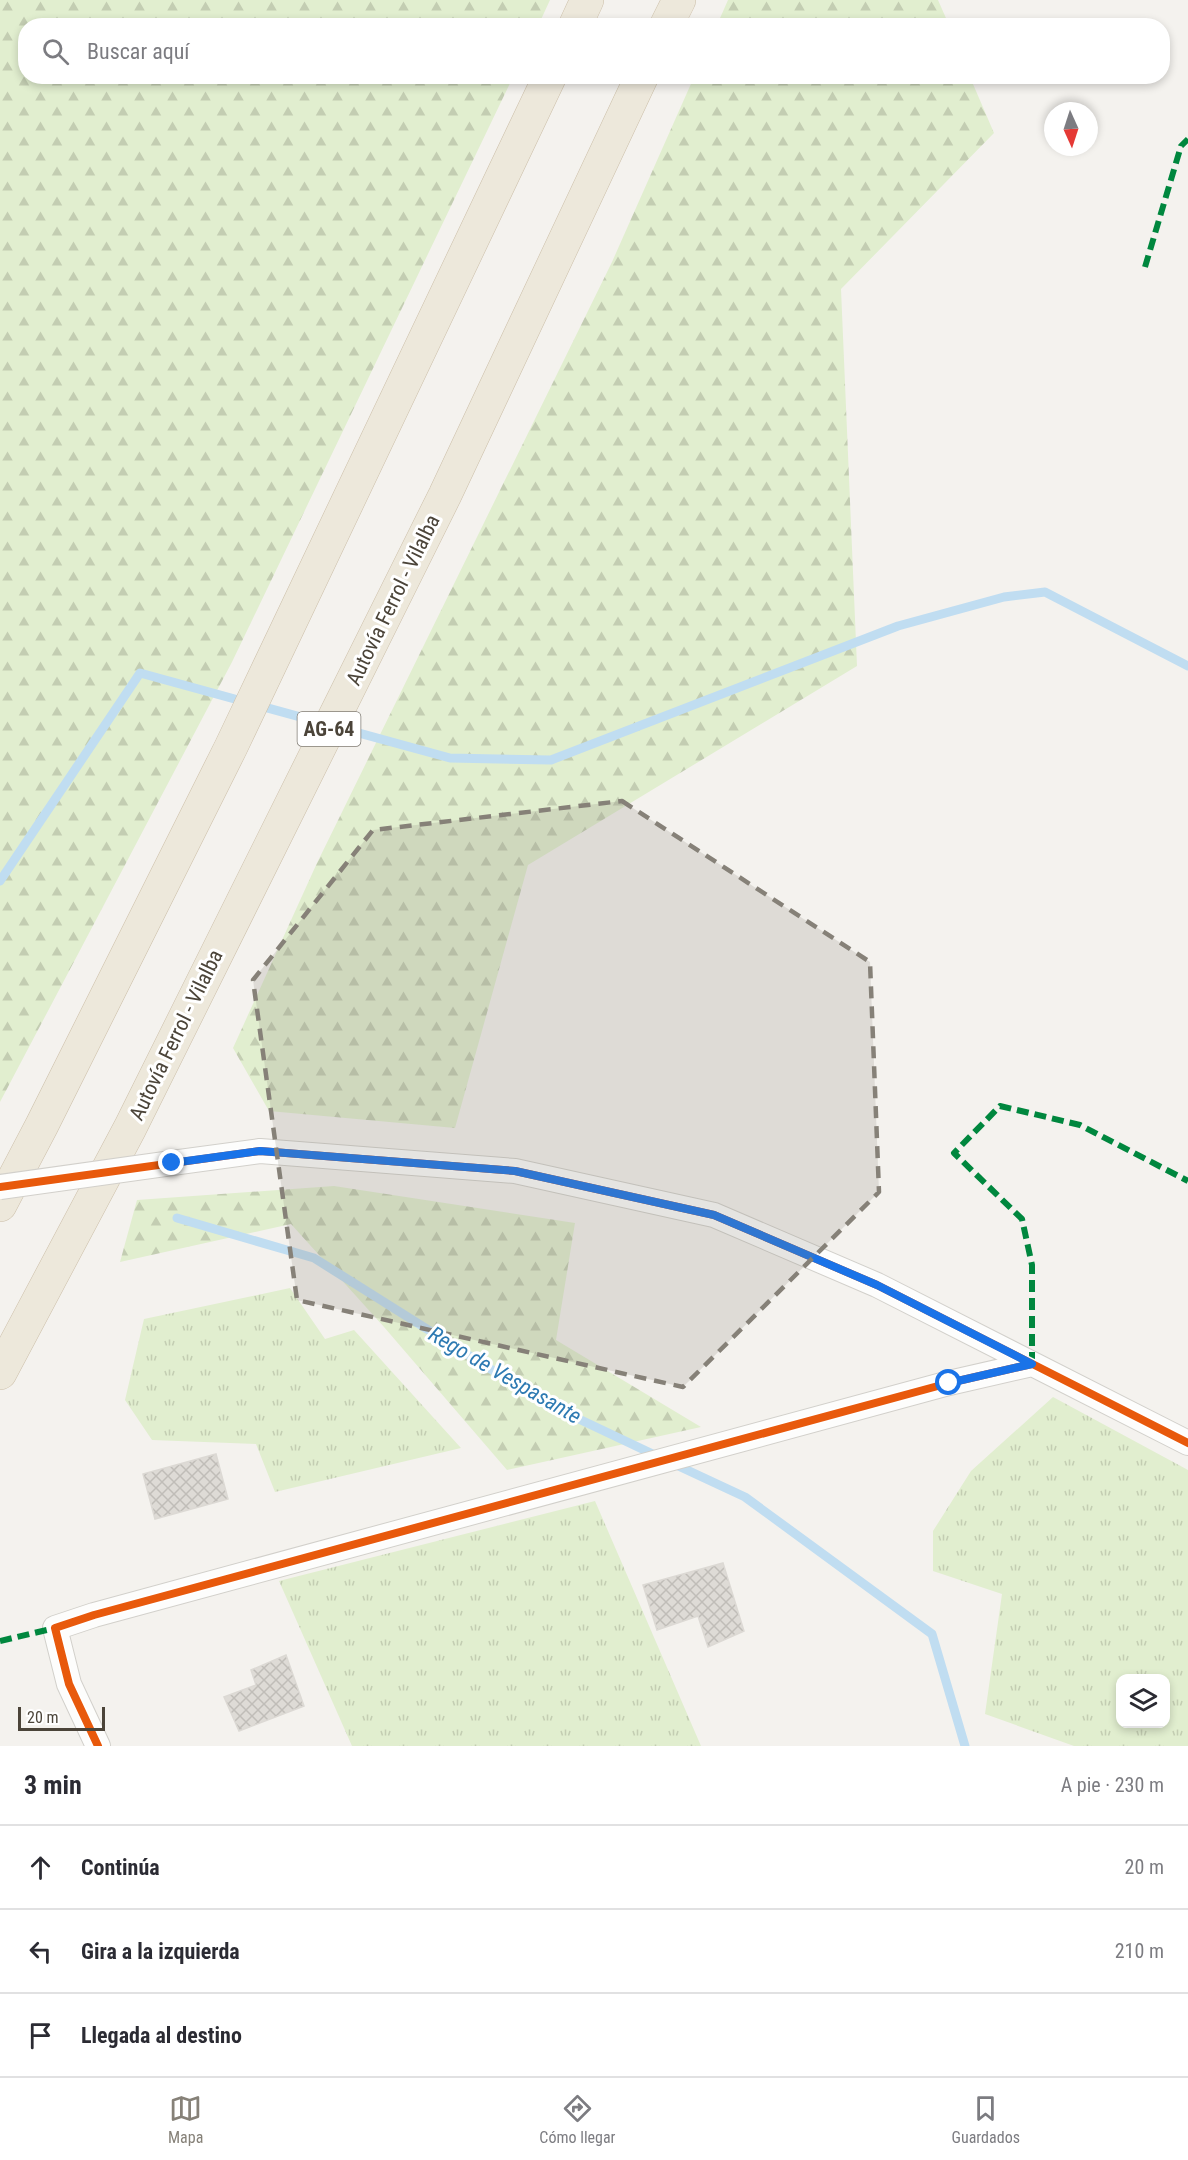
<!DOCTYPE html>
<html lang="es">
<meta charset="utf-8">
<style>
body{margin:0;font-family:"Roboto Condensed",sans-serif;background:#f2f2f3;color:#2b2b33}
.controls{position:absolute;right:18px;bottom:18px;display:grid;overflow:hidden;border-radius:12px;box-shadow:0 3px 9px #0003}
.controls button{width:54px;height:54px;display:grid;place-items:center;padding:0;border:0;border-bottom:2px solid #e1e1e2;background:#fff;color:#2b2b33;font:30px sans-serif}
.compass{position:absolute;left:1044px;top:102px;width:54px;height:54px;border-radius:50%;background:#fff;box-shadow:0 3px 9px #0003;rotate:177deg}
.scale{position:absolute;left:18px;bottom:15px;width:87px;box-sizing:border-box;padding-left:6px;border:3px solid #4b4439;border-top:0;font-size:16px;line-height:21px;white-space:nowrap;color:#4b4439;-webkit-text-stroke:4px #fff;paint-order:stroke}
.stop{position:absolute;width:18px;height:18px;margin:-14px;border:4px solid #1a73e8;border-radius:50%;background:#fff}
.stop.end{background:#1a73e8;border-color:#fff;box-shadow:0 2px 6px #0008}
.list{margin:0;padding:0;list-style:none}
h2{display:flex;justify-content:space-between;align-items:center;height:78px;margin:0;padding:0 24px;font-size:26px}
h2 small{font-size:20px;font-weight:400;color:#7c7c81}
.list li{display:grid;grid-template-columns:39px 1fr auto;gap:18px;align-items:center;box-sizing:border-box;height:84px;padding:0 24px;border-top:2px solid #e1e1e2}
.list b{display:block;font-size:22px;white-space:nowrap}
.list em{font-size:20px;font-style:normal;color:#7c7c81}
.icon{flex:none;width:33px;height:33px;fill:none;stroke:currentColor;stroke-width:2;stroke-linecap:round;stroke-linejoin:round}
.map{position:relative;flex:none;width:1188px;height:1746px;overflow:hidden}
.search{position:absolute;background:#fff;box-shadow:0 3px 9px #0003;left:18px;right:18px;top:18px;height:66px;display:flex;align-items:center;gap:15px;box-sizing:border-box;padding:0 21px;border-radius:24px;color:#7c7c81;font-size:22px}
.sheet{height:330px;background:#fff}
nav{display:flex;justify-content:space-around;align-items:center;box-sizing:border-box;height:84px;border-top:2px solid #e1e1e2;background:#fff;font-size:16px;color:#7c7c81}
nav a{display:grid;justify-items:center;gap:3px}
nav .on{color:#868178}
.map>svg:first-child{display:block}
.grass{fill:url(#grass-tufts);fill-rule:evenodd}
.forest{fill:url(#forest-firs)}
.lines{fill:none;stroke-linecap:round;stroke-linejoin:round}
.stream{stroke:#c0ddf1;stroke-width:9}
.building{fill:url(#building-cross-hatch);stroke:#dcd9d4;stroke-width:1.5}
.minor-casing{stroke:#d2d0cb;stroke-width:26}
.motorway-casing{stroke:#ccbfa9;stroke-width:34}
.minor{stroke:#fdfdfc;stroke-width:24}
.motorway{stroke:#ede8db;stroke-width:33}
.minor-bridge-casing{stroke:#d2d0cb;stroke-width:26;stroke-linecap:butt}
.minor-bridge{stroke:#fdfdfc;stroke-width:24}
.quiet{stroke:#00873e;stroke-width:6;stroke-dasharray:12 6;stroke-linecap:butt}
.cycleway-casing{stroke:#fff;stroke-width:11}
.cycleway{stroke:#e8590c;stroke-width:8}
.route{stroke:#1a73e8;stroke-width:8}
.marked{fill:#868178;fill-opacity:0.2;stroke:#868178;stroke-width:4.5;stroke-dasharray:12 8;stroke-linejoin:round}
.labels{text-anchor:middle;dominant-baseline:central;stroke-width:6;stroke-linejoin:round;paint-order:stroke}
.shield{fill:#fff;stroke:#817c74;stroke-width:1.5}
.shield-label{font-size:20px;font-weight:bold;fill:#4b4439}
.street-label{font-size:21px;fill:#4b4439;stroke:#fff}
.water-label{font-size:22px;font-style:italic;fill:#2e7ab2;stroke:#fff}
</style>
<div class="map">
<svg width="1188" height="1746" viewBox="0 0 1188 1746">
<defs>
<pattern id="grass-tufts" width="24" height="20" patternUnits="userSpaceOnUse" patternTransform="scale(1.5)"><rect width="24" height="20" fill="#e1eecf"/><path d="M3 7l-1-3M5 7V3M7 7l1-3M15 17l-1-3M17 17v-4M19 17l1-3" fill="none" stroke="#c3cdb2"/></pattern>
<pattern id="forest-firs" width="22" height="20" patternUnits="userSpaceOnUse" patternTransform="scale(1.5)"><rect width="22" height="20" fill="#e1eecf"/><path d="M5 1l3.5 6h-7zM16 11l3.5 6h-7z" fill="#c3cdb2"/></pattern>
<pattern id="building-cross-hatch" width="8" height="8" patternUnits="userSpaceOnUse" patternTransform="scale(1.5)"><rect width="8" height="8" fill="#dedbd6"/><path d="M0 0l8 8M0 8l8-8" fill="none" stroke="#c0bdb8"/></pattern>
</defs>
<rect width="100%" height="100%" fill="#f4f2ee"/>
<!-- grass -->
<path class="grass" d="M290,1288L325,1339L354,1330L461,1448L275,1492L256,1444L152,1440L125,1400L144,1319Z
M1053,1397L1188,1470V1746H1074L985,1714L1002,1594L933,1571V1531L971,1471ZM1166,1678V1724H1120V1678Z
M595,1501L701,1746H352L279,1581Z"/>
<!-- forest -->
<path class="forest" d="M0,0H550L538,26H26V76L513,77L232,662L0,1102Z
M728,0H938L949,25H717Z
M694,77H970L994,133L841,289L857,666L528,865L455,1128L269,1111L233,1048L317,863L612,262Z
M334,1186L575,1223L556,1340L701,1427L507,1470L384,1327L291,1224L120,1262L137,1200Z"/>
<g class="lines">
<!-- stream -->
<path class="stream" d="M0,881L140,673L450,758L551,760L898,626L1004,597L1045,592L1188,666
M177,1218L314,1258L543,1402L659,1457
M672,1463L745,1497L932,1634L965,1746"/>
</g>
<!-- building -->
<path class="building" d="M216,1454L228,1499L155,1519L143,1474Z
M723,1563L744,1631L708,1647L698,1616L657,1630L643,1585Z
M286,1655L304,1706L239,1731L224,1697L256,1685L251,1670Z"/>
<g class="lines">
<defs>
<path id="minor" d="M172,1163L260,1151L515,1171L714,1215L877,1285L1188,1443
M98,1746L69,1684L55,1628L94,1615L949,1383L1032,1364"/>
<path id="motorway" d="M575,26L587,0
M666,26L679,0
M0,1205L42,1125L231,747L550,76
M0,1373L130,1128L445,495L642,76"/>
</defs>
<!-- minor casing -->
<use href="#minor" class="minor-casing"/>
<!-- motorway casing -->
<use href="#motorway" class="motorway-casing"/>
<!-- minor -->
<use href="#minor" class="minor"/>
<!-- motorway -->
<use href="#motorway" class="motorway"/>
<defs>
<path id="minor-bridge" d="M0,1187L172,1163"/>
</defs>
<!-- minor-bridge casing -->
<use href="#minor-bridge" class="minor-bridge-casing"/>
<!-- minor-bridge -->
<use href="#minor-bridge" class="minor-bridge"/>
<!-- quiet -->
<path class="quiet" d="M1145,267L1181,146L1188,139
M1032,1364V1265L1022,1219L954,1153L1000,1106L1080,1125L1188,1181
M0,1641L55,1628"/>
<defs>
<path id="cycleway" d="M0,1187L260,1151L515,1171L714,1215L877,1285L1188,1443
M98,1746L69,1684L55,1628L94,1615L949,1383L1032,1364"/>
</defs>
<!-- cycleway casing -->
<use href="#cycleway" class="cycleway-casing"/>
<!-- cycleway -->
<use href="#cycleway" class="cycleway"/>
</g>
<g class="lines">
<!-- route -->
<path class="route" d="M172,1163L260,1151L515,1171L714,1215L877,1285L1032,1364L949,1383"/>
</g>
<!-- marked area -->
<path class="marked" d="M622,801L870,962L879,1192L683,1387L297,1300L253,980L373,830Z"/>
<g class="labels">
<!-- shield labels -->
<rect class="shield" x="297.5" y="712" width="63" height="34" rx="4.5"/>
<g class="shield-label">
<text x="329" y="729">AG-64</text>
</g>
<!-- street labels -->
<g class="street-label">
<text transform="translate(393 600) rotate(-64)">Autovía Ferrol - Vilalba</text>
<text transform="translate(176 1035) rotate(-64)">Autovía Ferrol - Vilalba</text>
</g>
<!-- water labels -->
<g class="water-label">
<text transform="translate(505 1375) rotate(30)">Rego de Vespasante</text>
</g>
</g>
</svg>
<div class="controls">
<button><svg class="icon" aria-label="layers" viewBox="0 0 24 24"><path d="M12 4l9 5-9 5-9-5zM3 14l9 5 9-5"/></svg></button>
</div>
<svg class="compass" viewBox="-18 -18 36 36"><path d="M0-13l5 13h-10z" fill="#e53935"/><path d="M0 13l5-13h-10z" fill="#7c7c81"/></svg>
<div class="scale">20 m</div>
<div class="stop" style="left:949px;top:1383px"></div>
<div class="stop end" style="left:172px;top:1163px"></div>
<div class="search"><svg class="icon" aria-label="search" viewBox="0 0 24 24"><circle cx="10" cy="10" r="6"/><path d="M15 15l6 6"/></svg>Buscar aquí</div>
</div>
<section class="sheet">
<h2>3 min<small>A pie · 230 m</small></h2>
<ul class="list">
<li><svg class="icon" aria-label="ahead" viewBox="0 0 24 24"><path d="M12 20V5M6 11l6-6 6 6"/></svg><div><b>Continúa</b></div><em>20 m</em></li>
<li><svg class="icon" aria-label="left" viewBox="0 0 24 24"><path d="M17 20v-9H6M10 6l-5 5 5 5"/></svg><div><b>Gira a la izquierda</b></div><em>210 m</em></li>
<li><svg class="icon" aria-label="arrive" viewBox="0 0 24 24"><path d="M6 21V4h12l-3 4 3 4H6"/></svg><div><b>Llegada al destino</b></div></li>
</ul>
</section>
<nav>
<a class="on"><svg class="icon" aria-label="map" viewBox="0 0 24 24"><path d="M3 6l6-2 6 2 6-2v14l-6 2-6-2-6 2zM9 4v14M15 6v14"/></svg>Mapa</a>
<a><svg class="icon" aria-label="directions" viewBox="0 0 24 24"><path d="M12 3l9 9-9 9-9-9zM9 14v-3h6M13 9l2 2-2 2"/></svg>Cómo llegar</a>
<a><svg class="icon" aria-label="saved" viewBox="0 0 24 24"><path d="M7 4h10v16l-5-4-5 4z"/></svg>Guardados</a>
</nav>
